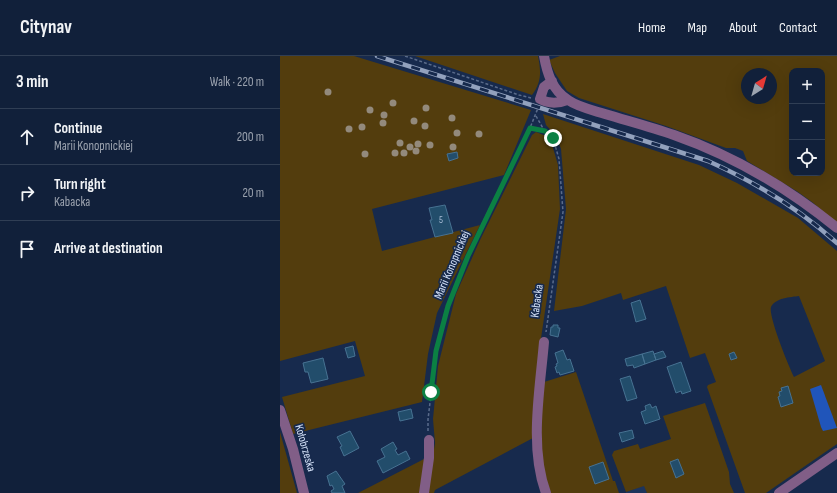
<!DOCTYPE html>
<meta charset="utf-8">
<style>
body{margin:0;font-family:"Sofia Sans Condensed",sans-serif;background:#1e2d45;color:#f1f3f6}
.controls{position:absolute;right:12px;top:12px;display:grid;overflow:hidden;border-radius:8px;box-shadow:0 4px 16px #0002}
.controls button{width:36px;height:36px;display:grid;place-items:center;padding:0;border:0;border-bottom:1px solid #303e54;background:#11203a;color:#f1f3f6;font:20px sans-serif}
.compass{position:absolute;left:461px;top:12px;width:36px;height:36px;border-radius:50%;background:#11203a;box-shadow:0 4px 16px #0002;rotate:37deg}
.stop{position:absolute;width:12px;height:12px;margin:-9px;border:3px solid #0b8043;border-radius:50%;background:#fff}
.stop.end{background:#0b8043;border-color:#fff;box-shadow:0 1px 4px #0008}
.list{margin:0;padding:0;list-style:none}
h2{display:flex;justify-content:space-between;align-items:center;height:52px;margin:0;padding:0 16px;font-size:17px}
h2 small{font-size:13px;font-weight:400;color:#9ca3af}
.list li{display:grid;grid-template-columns:26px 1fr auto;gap:12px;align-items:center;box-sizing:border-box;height:56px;padding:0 16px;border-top:1px solid #303e54}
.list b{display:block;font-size:15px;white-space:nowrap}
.list p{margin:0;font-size:13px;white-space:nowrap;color:#9ca3af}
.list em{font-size:13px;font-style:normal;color:#9ca3af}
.icon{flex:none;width:22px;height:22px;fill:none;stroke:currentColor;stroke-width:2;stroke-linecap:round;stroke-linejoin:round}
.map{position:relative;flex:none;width:557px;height:437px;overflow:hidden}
header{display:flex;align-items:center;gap:24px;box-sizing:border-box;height:56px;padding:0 20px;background:#11203a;border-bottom:1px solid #303e54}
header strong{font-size:19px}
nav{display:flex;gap:22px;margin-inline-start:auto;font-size:14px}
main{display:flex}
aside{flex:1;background:#11203a}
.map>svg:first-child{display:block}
.built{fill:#1d345c}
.green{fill:#533d0d;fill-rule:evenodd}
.water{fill:#2055ba}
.building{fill:#224d6b;stroke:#477292}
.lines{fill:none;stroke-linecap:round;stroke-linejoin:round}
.path{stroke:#5a6b8a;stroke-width:1.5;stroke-dasharray:3 2;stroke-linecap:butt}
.minor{stroke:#815e87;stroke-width:10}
.rail-casing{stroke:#92a1bd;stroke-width:4.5}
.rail{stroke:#172a4d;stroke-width:3;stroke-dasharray:9;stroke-linecap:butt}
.tree{fill:#938a7c}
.route{stroke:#0b8043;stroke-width:5}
.labels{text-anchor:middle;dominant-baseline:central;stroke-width:3.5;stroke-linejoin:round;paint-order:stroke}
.number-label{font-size:10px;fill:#a7bbd4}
.street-label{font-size:12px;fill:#d3e0f7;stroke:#172a4d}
</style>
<header>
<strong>Citynav</strong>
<nav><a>Home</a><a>Map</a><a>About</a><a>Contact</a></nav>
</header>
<main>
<aside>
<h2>3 min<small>Walk · 220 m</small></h2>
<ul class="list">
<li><svg class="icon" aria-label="ahead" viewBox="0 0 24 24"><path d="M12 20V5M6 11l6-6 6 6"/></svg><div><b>Continue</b><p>Marii Konopnickiej</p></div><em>200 m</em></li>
<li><svg class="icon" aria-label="right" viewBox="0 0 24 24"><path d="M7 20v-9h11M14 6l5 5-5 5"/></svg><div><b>Turn right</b><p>Kabacka</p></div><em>20 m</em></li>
<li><svg class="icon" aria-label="arrive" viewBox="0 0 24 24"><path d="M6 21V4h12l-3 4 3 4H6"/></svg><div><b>Arrive at destination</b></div></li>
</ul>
</aside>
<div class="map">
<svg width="557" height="437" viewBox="0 0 557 437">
<rect width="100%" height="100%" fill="#172a4d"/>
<!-- built -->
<path class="built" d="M365,429L367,437H346V436Z"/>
<!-- green -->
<path class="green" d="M0,0H74L251,54L224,119L92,153L102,195L200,169L157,257L148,298L142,346L13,378L2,341L85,320L75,285L0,305Z
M135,0H258C261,15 262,26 252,39Z
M280,0H557V167L532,146L518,136L467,105L463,95L455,92H446L386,70L299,42L287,35L275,17L269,4ZM512,15H542V117H512ZM467,18H491V42H467Z
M263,58L419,109L457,127L518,162L557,195V388L486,437H465L427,331L428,329L436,326L425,297L410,302L386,230L343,244L341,237L302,250L274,255L286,153L281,93L276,80L266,69ZM519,240L545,305L514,321C509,311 488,260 491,251C495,242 511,241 519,240Z
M256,76L266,80L271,85L278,109L280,153L259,296L253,382L155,434L154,437H147L155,387L153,363L158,310L176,238L200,184L252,79Z
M296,316L333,425H335L339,437H271L260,407V376L264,326Z
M425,347L449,416L450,428L454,437H367L364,430L346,436L332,399L334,395L358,388L360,393L391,383L383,360Z
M0,376L17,437H0Z
M146,402L141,437H78Z"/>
<!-- water -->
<path class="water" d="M541,329L557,372L543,375L541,371L530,333Z"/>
<!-- building -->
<path class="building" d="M177,96L178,102L169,105L167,98Z
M165,149L173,177L155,181L150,164H152L149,152Z
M360,244L366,263L356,266L351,247Z
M273,269H278V272H280L278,281L270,279L271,271H273Z
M73,290L75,300L68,302L65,292Z
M283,294L287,304L290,303L294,315L280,319L279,316L277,317L275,311L277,310L276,308L278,307L275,297Z
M373,295L376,304L365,308L362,298Z
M383,295L386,301L376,304L374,298Z
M454,296L457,302L451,304L449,298Z
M362,298L365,308L354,312L353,309L347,310L345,303Z
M43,302L48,323L31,327L28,316H25L23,307Z
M401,306L411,335L402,338L401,335L396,337L387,311Z
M350,320L357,342L347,345L340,323Z
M508,330L513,347L501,351L498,341L500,340L499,336L502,335L501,332Z
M370,348L372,352L376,350L380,363L365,368L361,356L366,354L365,350Z
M131,353L133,362L120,365L118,356Z
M352,374L354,382L342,386L339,377Z
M70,375L79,392L64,400L60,391L62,390L57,381Z
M113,386L117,393L115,394L118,399L126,395L130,403L103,417L97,405L105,401L101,393Z
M398,403L404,418L396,422L390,406Z
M323,406L329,423L315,428L309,411Z
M56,415L65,428L62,430L65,437H52L51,435L54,433L52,429L50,430L47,420Z"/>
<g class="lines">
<!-- path -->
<path class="path" d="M125,0L239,39L251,42
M256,60L264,74
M250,72L265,75L273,82L279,103L283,156L266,276
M148,375V363C153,325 155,286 168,249C189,188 222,130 250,72L258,52"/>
<!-- minor -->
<path class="minor" d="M264,0C267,17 272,34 288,44C298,51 312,54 325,58C348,65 371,71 394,79C454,100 508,132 557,172
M272,25L264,31L260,43C269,48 277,48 287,44
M264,286C260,334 249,391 266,437
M0,354L13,393L24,437
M144,437L149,402V384
M499,437L557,397"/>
<defs>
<path id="rail" d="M97,0L428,105C475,126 518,152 557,187"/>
</defs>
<!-- rail casing -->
<use href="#rail" class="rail-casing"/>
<!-- rail -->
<use href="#rail" class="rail"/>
</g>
<!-- trees -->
<g class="tree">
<circle cx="48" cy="36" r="3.5"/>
<circle cx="113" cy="47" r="3.5"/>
<circle cx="146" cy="52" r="3.5"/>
<circle cx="90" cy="54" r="3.5"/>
<circle cx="104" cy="59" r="3.5"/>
<circle cx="172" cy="62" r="3.5"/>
<circle cx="134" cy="65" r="3.5"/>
<circle cx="103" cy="67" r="3.5"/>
<circle cx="145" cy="70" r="3.5"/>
<circle cx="82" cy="71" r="3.5"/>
<circle cx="69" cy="73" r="3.5"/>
<circle cx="177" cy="77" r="3.5"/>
<circle cx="199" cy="78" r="3.5"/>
<circle cx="120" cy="87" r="3.5"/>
<circle cx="138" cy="88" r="3.5"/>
<circle cx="150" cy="89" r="3.5"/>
<circle cx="130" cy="91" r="3.5"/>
<circle cx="173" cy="91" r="3.5"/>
<circle cx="136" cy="95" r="3.5"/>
<circle cx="115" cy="97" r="3.5"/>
<circle cx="124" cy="97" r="3.5"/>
<circle cx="85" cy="98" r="3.5"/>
</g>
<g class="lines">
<!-- route -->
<path class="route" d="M151,336L156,295L168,250L188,200L250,72L265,75L273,82"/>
</g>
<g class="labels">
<!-- number labels -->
<g class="number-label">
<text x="161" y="164">5</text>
</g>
<!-- street labels -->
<g class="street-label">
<text transform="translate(172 209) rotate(-67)">Marii Konopnickiej</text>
<text transform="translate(257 245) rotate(-82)">Kabacka</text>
<text transform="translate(25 392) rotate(74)">Kołobrzeska</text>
</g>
</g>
</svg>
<div class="controls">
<button>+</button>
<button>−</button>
<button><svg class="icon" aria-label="locate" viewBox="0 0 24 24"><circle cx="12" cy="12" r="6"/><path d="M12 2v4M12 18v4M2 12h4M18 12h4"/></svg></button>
</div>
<svg class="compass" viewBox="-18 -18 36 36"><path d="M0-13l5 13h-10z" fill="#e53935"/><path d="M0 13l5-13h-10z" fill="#9ca3af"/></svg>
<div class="stop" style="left:151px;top:336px"></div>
<div class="stop end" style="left:273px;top:82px"></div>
</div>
</main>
